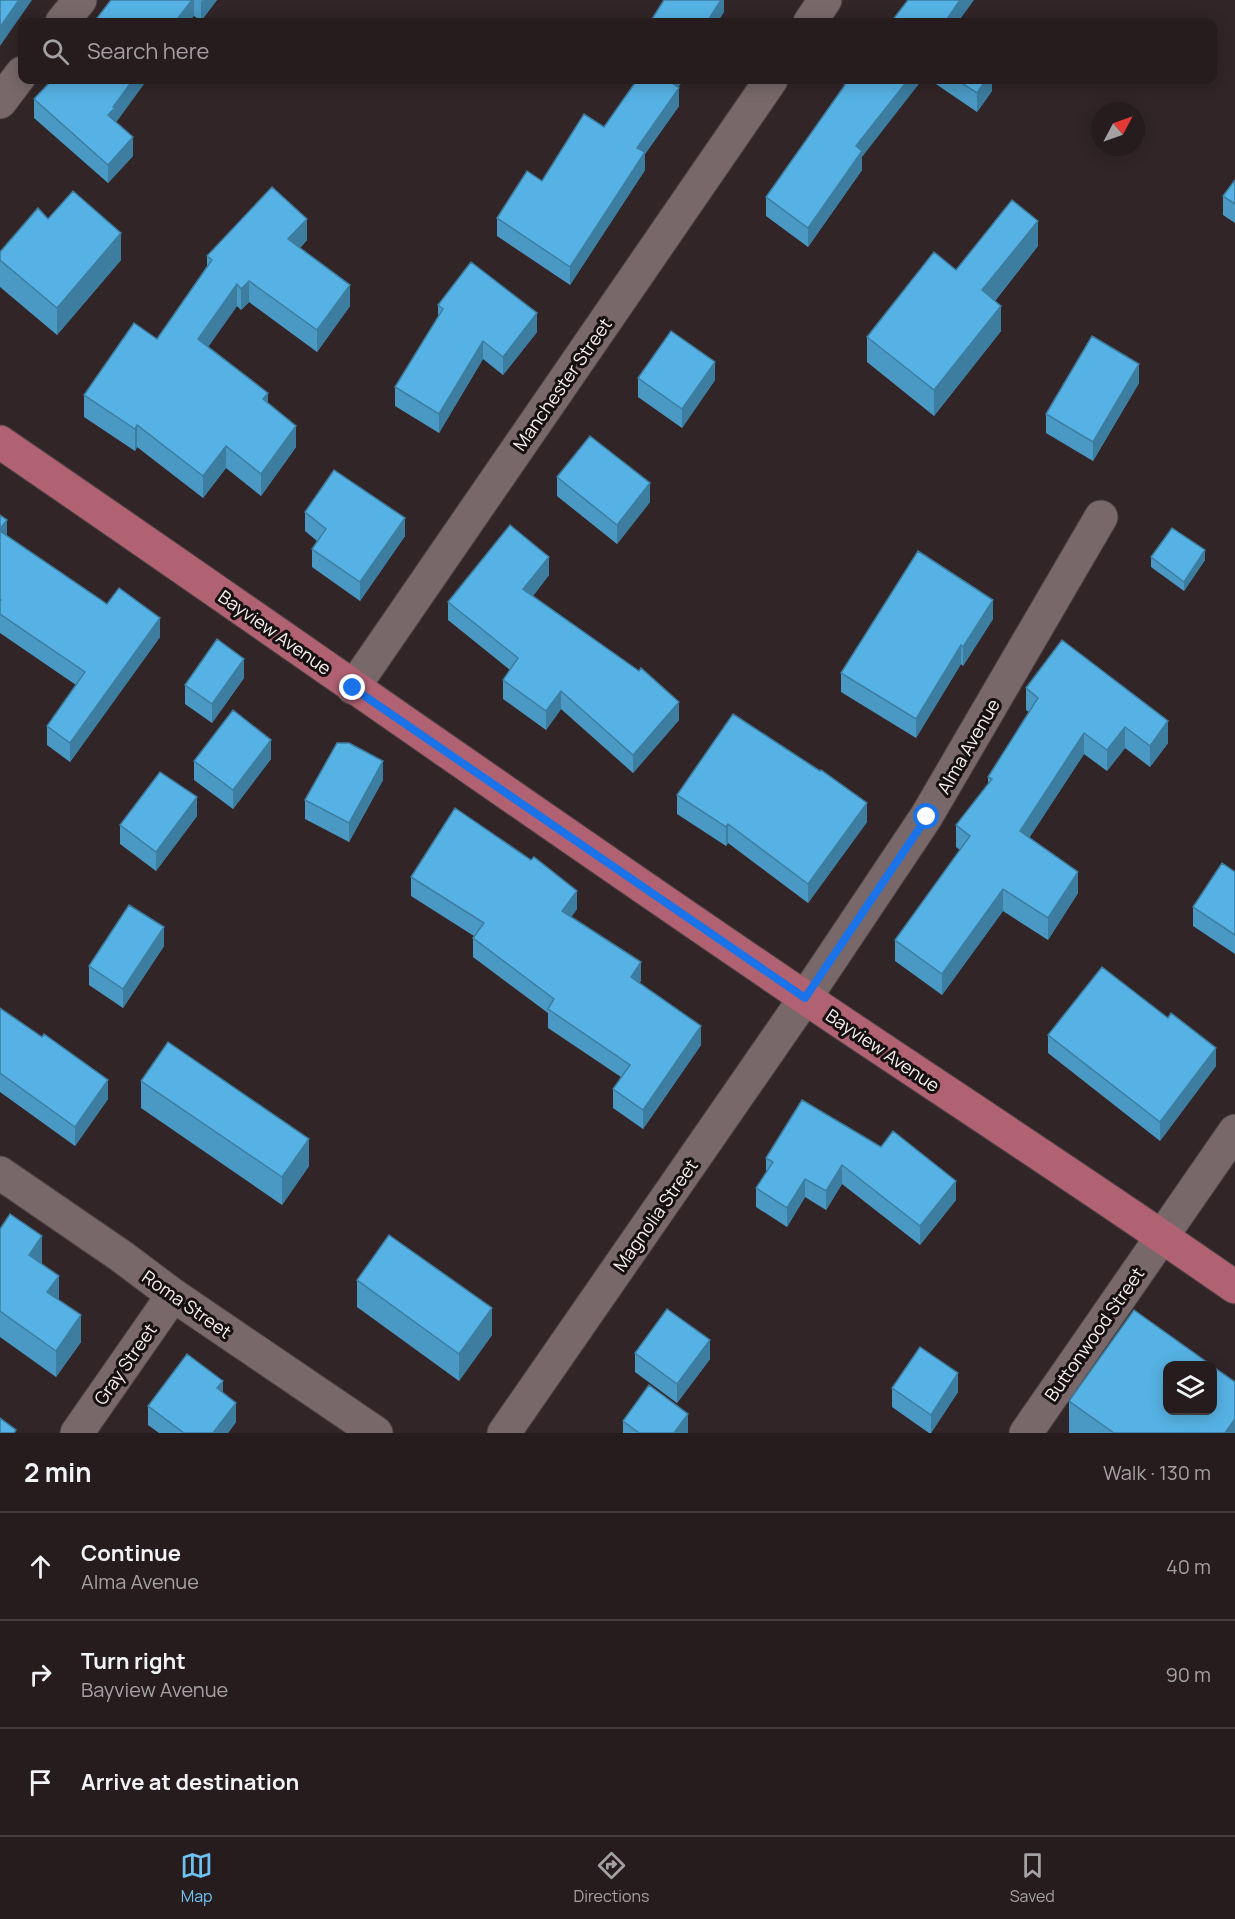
<!DOCTYPE html>
<meta charset="utf-8">
<style>
body{margin:0;font-family:Manrope,sans-serif;background:#2e2526;color:#f1f3f6}
.controls{position:absolute;right:18px;bottom:18px;display:grid;overflow:hidden;border-radius:12px;box-shadow:0 3px 15px #0003}
.controls button{width:54px;height:54px;display:grid;place-items:center;padding:0;border:0;border-bottom:2px solid #423a3b;background:#261c1d;color:#f1f3f6;font:30px sans-serif}
.compass{position:absolute;left:1091px;top:102px;width:54px;height:54px;border-radius:50%;background:#261c1d;box-shadow:0 3px 15px #0003;rotate:49deg}
.stop{position:absolute;width:18px;height:18px;margin:-14px;border:4px solid #1a73e8;border-radius:50%;background:#fff}
.stop.end{background:#1a73e8;border-color:#fff;box-shadow:0 2px 6px #0008}
.list{margin:0;padding:0;list-style:none}
h2{display:flex;justify-content:space-between;align-items:center;height:78px;margin:0;padding:0 24px;font-size:26px}
h2 small{font-size:20px;font-weight:400;color:#a4a1a4}
.list li{display:grid;grid-template-columns:39px 1fr auto;gap:18px;align-items:center;box-sizing:border-box;height:108px;padding:0 24px;border-top:2px solid #423a3b}
.list b{display:block;font-size:22px;white-space:nowrap}
.list p{margin:0;font-size:20px;white-space:nowrap;color:#a4a1a4}
.list em{font-size:20px;font-style:normal;color:#a4a1a4}
.icon{flex:none;width:33px;height:33px;fill:none;stroke:currentColor;stroke-width:2;stroke-linecap:round;stroke-linejoin:round}
.map{position:relative;flex:none;width:1235px;height:1433px;overflow:hidden}
.search{position:absolute;background:#261c1d;box-shadow:0 3px 15px #0003;left:18px;right:18px;top:18px;height:66px;display:flex;align-items:center;gap:15px;box-sizing:border-box;padding:0 21px;border-radius:12px;color:#a4a1a4;font-size:22px}
.sheet{height:402px;background:#261c1d}
nav{display:flex;justify-content:space-around;align-items:center;box-sizing:border-box;height:84px;border-top:2px solid #423a3b;background:#261c1d;font-size:16px;color:#a4a1a4}
nav a{display:grid;justify-items:center;gap:3px}
nav .on{color:#6cc3f2}
.map>svg:first-child{display:block}
.lines{fill:none;stroke-linecap:round;stroke-linejoin:round}
.minor-casing{stroke:#4b4042;stroke-width:35}
.major-casing{stroke:#4b4042;stroke-width:35}
.minor{stroke:#78686a;stroke-width:33}
.major{stroke:#b06172;stroke-width:33}
.wall{fill:#4a99c4}
.shaded-wall{fill:#3c7da0}
.building{fill:#56b2e4;stroke:#3c7da0;stroke-width:1.5}
.route{stroke:#1a73e8;stroke-width:8}
.labels{text-anchor:middle;dominant-baseline:central;stroke-width:6;stroke-linejoin:round;paint-order:stroke}
.street-label{font-size:18px;fill:#f9f0f1;stroke:#161011}
</style>
<div class="map">
<svg width="1235" height="1433" viewBox="0 0 1235 1433">
<rect width="100%" height="100%" fill="#322527"/>
<g class="lines">
<defs>
<path id="minor" d="M62,22L80,0
M810,22L825,0
M0,102L22,73
M353,688L771,80
M0,1173L121,1256L173,1295L376,1433
M77,1433L173,1295
M504,1433L805,998L926,817L1101,517
M1026,1433L1235,1131"/>
<path id="major" d="M0,442C269,626 535,815 804,997C948,1094 1093,1188 1235,1287"/>
</defs>
<!-- minor casing -->
<use href="#minor" class="minor-casing"/>
<!-- major casing -->
<use href="#major" class="major-casing"/>
<!-- minor -->
<use href="#minor" class="minor"/>
<!-- major -->
<use href="#major" class="major"/>
</g>
<!-- wall -->
<path class="wall" d="M111,0H217L201,21L194,16Z
M847,80L862,157V170L808,247L766,216V197L844,86V84Z
M930,80H992V91L977,112Z
M678,87L679,106L645,154V170L570,285L497,236V218L542,181L604,127Z
M34,99L116,122L133,156L108,183L34,118Z
M1235,180V223L1223,215V196Z
M48,219L121,260L57,335L0,287V252Z
M307,240L300,248L350,306L317,352L249,302L241,310L237,306L208,347L268,403L296,447L261,496L226,468L203,498L137,447L135,451L84,417V395L157,339L207,266V256Z
M1038,246L995,301L1001,331L934,416L867,362V337L956,270Z
M438,305L537,332L503,375L483,359L439,433L395,406V387L438,318Z
M638,378L715,380L682,428L638,397Z
M1139,383L1093,461L1046,433V414Z
M557,477L650,502L617,544L557,496Z
M305,512L405,536L360,601L312,567V549L317,541L305,531Z
M0,515L7,536L107,604L160,637L70,762L47,745V726L76,685L0,633Z
M1151,557L1205,560L1184,591L1151,567Z
M549,575L533,596L679,720L633,773L561,709L546,730L503,699V680L510,670L448,620V602Z
M993,619L963,666L961,664L916,738L841,692V673Z
M244,678L212,723L185,704V685Z
M1026,688L1168,743L1150,767L1125,748L1107,771L1084,754L1029,838L1078,893L1048,940L1003,911L942,995L895,961V940L960,850L956,847V825L988,784V777L1029,712L1026,710Z
M271,759L233,809L194,780V761Z
M383,780L349,842L305,819V800Z
M677,795L867,822L808,903L728,843L726,846L677,814Z
M197,816L156,871L120,844V825Z
M1235,872V954L1193,926V907Z
M411,877L577,909L571,917L641,981L639,983L701,1045L643,1129L613,1108V1089L621,1077L548,1028V1013L473,957V938L474,936L411,896Z
M164,946L123,1008L89,985V966Z
M0,1008L108,1099L75,1146L0,1092Z
M1048,1035L1216,1066L1160,1141L1048,1053Z
M141,1081L309,1166L282,1205L141,1108Z
M802,1100L956,1200L920,1245L842,1184L826,1210L805,1197L787,1227L756,1207V1188L766,1173V1158Z
M0,1229L42,1263L41,1264L59,1300L81,1342L56,1377L0,1337Z
M357,1280L492,1335L459,1381L357,1307Z
M635,1353L710,1359L677,1403L635,1372Z
M892,1388L958,1392L931,1433H929L892,1407Z
M223,1393L236,1422L228,1433H159L148,1425V1406Z
M1069,1401L1235,1433H1069Z
M623,1421L687,1433H623Z"/>
<!-- shaded-wall -->
<path class="shaded-wall" d="M19,0H32L0,46V27Z
M192,0H194V16L189,22H175Z
M203,0H217L201,21V2Z
M721,0H724V12L718,22H707Z
M960,0H974L958,22H945Z
M133,80H147L115,124L108,115L113,107Z
M672,80H683L671,100V82Z
M908,80H922L862,157V170L808,247V228L856,146Z
M986,80H992V91L977,112V93Z
M679,88V106L645,154V170L570,285V267L637,148Z
M133,137V156L108,183V165Z
M307,219V240L288,261V239Z
M1038,221V246L982,316V290Z
M121,233V260L57,335V308Z
M249,281V302L241,310V289Z
M237,284V306L198,361V339Z
M350,285V306L317,352V330Z
M1001,306V331L934,416V390Z
M537,313V332L503,375V357Z
M483,341V359L439,433V414Z
M715,362V380L682,428V409Z
M1139,364V383L1093,461V442Z
M268,393V414L263,399Z
M137,425V447L135,451V429Z
M296,426V447L261,496V474Z
M226,446V468L203,498V476Z
M650,483V502L617,544V525Z
M405,518V536L360,601V582Z
M7,520V538L0,548V529Z
M1205,550V560L1184,591V582Z
M549,557V575L523,608V589Z
M993,600V619L963,666V647Z
M160,618V637L70,762V743Z
M961,645V664L916,738V719Z
M244,659V678L212,723V704Z
M561,691V709L546,730V711Z
M679,702V720L633,773V755Z
M1168,721V743L1150,767V746Z
M1125,727V748L1107,771V750Z
M1084,733V754L1020,852V831Z
M271,740V759L233,809V790Z
M383,761V780L349,842V823Z
M197,797V816L156,871V852Z
M867,803V822L808,903V884Z
M728,824V843L726,846V827Z
M1078,872V893L1048,940V918Z
M1003,889V911L942,995V974Z
M577,891V909L562,930V911Z
M164,927V946L123,1008V989Z
M641,962V981L631,996V977Z
M701,1026V1045L643,1129V1110Z
M1216,1048V1066L1160,1141V1122Z
M108,1080V1099L75,1146V1127Z
M309,1139V1166L282,1205V1177Z
M842,1165V1184L826,1210V1191Z
M805,1179V1197L787,1227V1208Z
M956,1181V1200L920,1245V1226Z
M42,1236V1263L29,1282V1255Z
M59,1276V1302L47,1292Z
M492,1308V1335L459,1381V1354Z
M81,1315V1342L56,1377V1351Z
M710,1340V1359L677,1403V1384Z
M958,1373V1392L931,1433V1415Z
M223,1381V1400L217,1388Z
M236,1403V1422L228,1433H213Z
M688,1414V1433H674Z
M1235,1419V1433H1225Z"/>
<!-- building -->
<path class="building" d="M0,0H19L0,27Z
M111,0H192L175,22H94Z
M664,0H721L707,22H650Z
M908,0H960L945,22H891Z
M52,80H133L113,107L115,108L108,115L133,137L108,165L34,99Z
M637,80H672L671,82L679,88L637,148L645,152L570,267L497,218L527,171L542,181L584,114L604,127Z
M847,80H908L856,146L862,151L808,228L766,197L845,85L844,84Z
M957,80H986L977,93Z
M1235,180V204L1223,196Z
M272,187L307,219L288,239L350,285L317,330L249,281L241,289L237,284L198,339L268,393L263,399L296,426L261,474L226,446L203,476L137,425L135,429L84,395L134,323L157,339L212,260L207,256Z
M73,191L121,233L57,308L0,260V252L38,208L48,219Z
M1012,200L1038,221L982,290L1001,306L934,390L867,337L934,252L956,270Z
M471,262L537,313L503,357L483,341L439,414L395,387L443,309L438,305Z
M671,331L715,362L682,409L638,378Z
M1092,336L1139,364L1093,442L1046,414Z
M590,436L650,483L617,525L557,477Z
M334,470L405,518L360,582L312,549L326,529L305,512Z
M0,515L7,520L0,529Z
M510,525L549,557L523,589L639,671L641,668L679,702L633,755L561,691L546,711L503,680L518,658L448,602Z
M1172,528L1205,550L1184,582L1151,557Z
M0,531L107,604L119,588L160,618L70,743L47,726L85,672L0,614V601L1,600L0,599Z
M918,551L993,600L963,647L961,645L916,719L841,673Z
M217,639L244,659L212,704L185,685Z
M1062,640L1168,721L1150,746L1125,727L1107,750L1084,733L1020,831L1078,872L1048,918L1003,889L942,974L895,940L970,836L956,825L992,779L988,777L1038,698L1026,688Z
M233,710L271,740L233,790L194,761Z
M733,714L820,771L821,770L867,803L808,884L728,824L726,827L677,795Z
M337,743H349L383,761L349,823L305,800Z
M160,772L197,797L156,852L120,825Z
M455,808L531,860L534,857L577,891L562,911L641,962L631,977L701,1026L643,1110L613,1089L630,1065L548,1009L554,999L473,938L484,923L411,877Z
M1222,863L1235,872V935L1193,907Z
M129,905L164,927L123,989L89,966Z
M1102,967L1168,1018L1171,1013L1216,1048L1160,1122L1048,1035Z
M0,1008L42,1037L44,1034L108,1080L75,1127L0,1073Z
M168,1042L309,1139L282,1177L141,1081Z
M802,1100L881,1147L893,1131L956,1181L920,1226L842,1165L826,1191L805,1179L787,1208L756,1188L773,1162L766,1158Z
M10,1214L42,1236L29,1255L59,1276L47,1292L81,1315L56,1351L0,1311V1229Z
M389,1235L492,1308L459,1354L357,1280Z
M667,1309L710,1340L677,1384L635,1353Z
M1134,1310L1211,1365H1167V1410H1212V1366L1235,1382V1419L1225,1433H1114L1069,1401Z
M920,1347L958,1373L931,1415L892,1388Z
M187,1354L223,1381L217,1388L236,1403L213,1433H184L148,1406Z
M649,1385L688,1414L674,1433H639L623,1421Z
M0,1418L16,1430L14,1433H0Z"/>
<g class="lines">
<!-- route -->
<path class="route" d="M353,688L805,998L927,817"/>
</g>
<g class="labels">
<!-- street labels -->
<g class="street-label">
<text transform="translate(562 384) rotate(-55)">Manchester Street</text>
<text transform="translate(275 632) rotate(35)">Bayview Avenue</text>
<text transform="translate(968 746) rotate(-60)">Alma Avenue</text>
<text transform="translate(883 1050) rotate(34)">Bayview Avenue</text>
<text transform="translate(655 1215) rotate(-55)">Magnolia Street</text>
<text transform="translate(187 1304) rotate(35)">Roma Street</text>
<text transform="translate(1094 1334) rotate(-55)">Buttonwood Street</text>
<text transform="translate(125 1364) rotate(-55)">Gray Street</text>
</g>
</g>
</svg>
<div class="controls">
<button><svg class="icon" aria-label="layers" viewBox="0 0 24 24"><path d="M12 4l9 5-9 5-9-5zM3 14l9 5 9-5"/></svg></button>
</div>
<svg class="compass" viewBox="-18 -18 36 36"><path d="M0-13l5 13h-10z" fill="#e53935"/><path d="M0 13l5-13h-10z" fill="#a4a1a4"/></svg>
<div class="stop" style="left:927px;top:817px"></div>
<div class="stop end" style="left:353px;top:688px"></div>
<div class="search"><svg class="icon" aria-label="search" viewBox="0 0 24 24"><circle cx="10" cy="10" r="6"/><path d="M15 15l6 6"/></svg>Search here</div>
</div>
<section class="sheet">
<h2>2 min<small>Walk · 130 m</small></h2>
<ul class="list">
<li><svg class="icon" aria-label="ahead" viewBox="0 0 24 24"><path d="M12 20V5M6 11l6-6 6 6"/></svg><div><b>Continue</b><p>Alma Avenue</p></div><em>40 m</em></li>
<li><svg class="icon" aria-label="right" viewBox="0 0 24 24"><path d="M7 20v-9h11M14 6l5 5-5 5"/></svg><div><b>Turn right</b><p>Bayview Avenue</p></div><em>90 m</em></li>
<li><svg class="icon" aria-label="arrive" viewBox="0 0 24 24"><path d="M6 21V4h12l-3 4 3 4H6"/></svg><div><b>Arrive at destination</b></div></li>
</ul>
</section>
<nav>
<a class="on"><svg class="icon" aria-label="map" viewBox="0 0 24 24"><path d="M3 6l6-2 6 2 6-2v14l-6 2-6-2-6 2zM9 4v14M15 6v14"/></svg>Map</a>
<a><svg class="icon" aria-label="directions" viewBox="0 0 24 24"><path d="M12 3l9 9-9 9-9-9zM9 14v-3h6M13 9l2 2-2 2"/></svg>Directions</a>
<a><svg class="icon" aria-label="saved" viewBox="0 0 24 24"><path d="M7 4h10v16l-5-4-5 4z"/></svg>Saved</a>
</nav>
